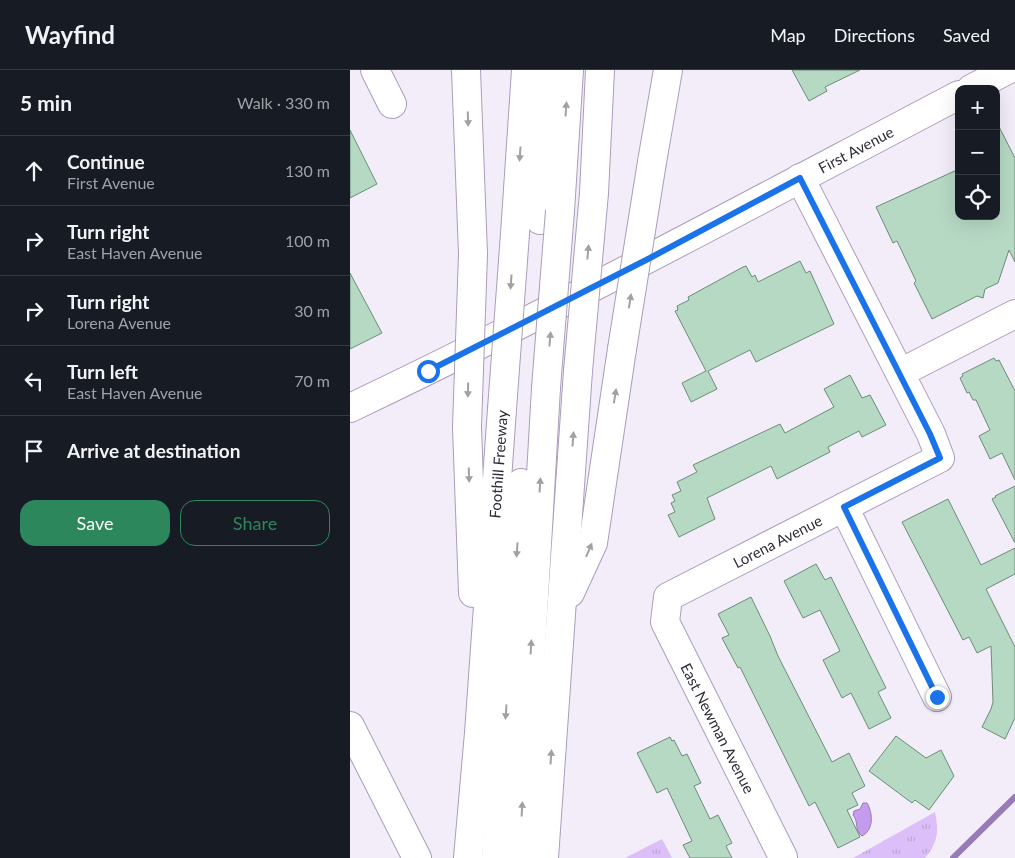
<!DOCTYPE html>
<meta charset="utf-8">
<style>
body{margin:0;font-family:Lato,sans-serif;background:#20242c;color:#f1f3f6}
.controls{position:absolute;right:15px;top:15px;display:grid;overflow:hidden;border-radius:10px;box-shadow:0 5px 20px #0002}
.controls button{width:45px;height:45px;display:grid;place-items:center;padding:0;border:0;border-bottom:1px solid #363941;background:#171b24;color:#f1f3f6;font:25px sans-serif}
.stop{position:absolute;width:15px;height:15px;margin:-11px;border:4px solid #1a73e8;border-radius:50%;background:#fff}
.stop.end{background:#1a73e8;border-color:#fff;box-shadow:0 1px 5px #0008}
.list{margin:0;padding:0;list-style:none}
h2{display:flex;justify-content:space-between;align-items:center;height:65px;margin:0;padding:0 20px;font-size:21px}
h2 small{font-size:16px;font-weight:400;color:#9ea1a6}
.list li{display:grid;grid-template-columns:32px 1fr auto;gap:15px;align-items:center;box-sizing:border-box;height:70px;padding:0 20px;border-top:1px solid #363941}
.list b{display:block;font-size:19px;white-space:nowrap}
.list p{margin:0;font-size:16px;white-space:nowrap;color:#9ea1a6}
.list em{font-size:16px;font-style:normal;color:#9ea1a6}
.actions{display:flex;gap:10px;padding:15px 20px}
.actions a{flex:1;padding:11px 0;border:1px solid #2d875c;border-radius:15px;text-align:center;font-size:18px;color:#2d875c}
.actions .main{background:#2d875c;color:#fff}
.icon{flex:none;width:28px;height:28px;fill:none;stroke:currentColor;stroke-width:2;stroke-linecap:round;stroke-linejoin:round}
.map{position:relative;flex:none;width:665px;height:788px;overflow:hidden}
header{display:flex;align-items:center;gap:30px;box-sizing:border-box;height:70px;padding:0 25px;background:#171b24;border-bottom:1px solid #363941}
header strong{font-size:24px}
nav{display:flex;gap:28px;margin-inline-start:auto;font-size:18px}
main{display:flex}
aside{flex:1;background:#171b24}
.map>svg:first-child{display:block}
.park{fill:url(#park-tufts)}
.water{fill:#c59ced;stroke:#987ab6}
.lines{fill:none;stroke-linecap:round;stroke-linejoin:round}
.stream{stroke:#987ab6;stroke-width:6}
.building{fill:#b6d9c4;stroke:#6b8c78}
.minor-casing{stroke:#ab9cbb;stroke-width:30}
.highway-casing{stroke:#ab9cbb;stroke-width:30}
.minor{stroke:#fff;stroke-width:28}
.highway{stroke:#fff;stroke-width:28}
.highway-bridge-casing{stroke:#ab9cbb;stroke-width:30;stroke-linecap:butt}
.highway-bridge{stroke:#fff;stroke-width:28}
.oneway{fill:#a29fa5}
.route{stroke:#1a73e8;stroke-width:6}
.labels{text-anchor:middle;dominant-baseline:central;stroke-width:4.5;stroke-linejoin:round;paint-order:stroke}
.street-label{font-size:15px;fill:#302a37;stroke:#fdfdfd}
</style>
<header>
<strong>Wayfind</strong>
<nav><a>Map</a><a>Directions</a><a>Saved</a></nav>
</header>
<main>
<aside>
<h2>5 min<small>Walk · 330 m</small></h2>
<ul class="list">
<li><svg class="icon" aria-label="ahead" viewBox="0 0 24 24"><path d="M12 20V5M6 11l6-6 6 6"/></svg><div><b>Continue</b><p>First Avenue</p></div><em>130 m</em></li>
<li><svg class="icon" aria-label="right" viewBox="0 0 24 24"><path d="M7 20v-9h11M14 6l5 5-5 5"/></svg><div><b>Turn right</b><p>East Haven Avenue</p></div><em>100 m</em></li>
<li><svg class="icon" aria-label="right" viewBox="0 0 24 24"><path d="M7 20v-9h11M14 6l5 5-5 5"/></svg><div><b>Turn right</b><p>Lorena Avenue</p></div><em>30 m</em></li>
<li><svg class="icon" aria-label="left" viewBox="0 0 24 24"><path d="M17 20v-9H6M10 6l-5 5 5 5"/></svg><div><b>Turn left</b><p>East Haven Avenue</p></div><em>70 m</em></li>
<li><svg class="icon" aria-label="arrive" viewBox="0 0 24 24"><path d="M6 21V4h12l-3 4 3 4H6"/></svg><div><b>Arrive at destination</b></div></li>
</ul>
<div class="actions"><a class="main">Save</a><a>Share</a></div>
</aside>
<div class="map">
<svg width="665" height="788" viewBox="0 0 665 788">
<defs>
<pattern id="park-tufts" width="24" height="20" patternUnits="userSpaceOnUse" patternTransform="scale(1.25)"><rect width="24" height="20" fill="#dcbff9"/><path d="M3 7l-1-3M5 7V3M7 7l1-3M15 17l-1-3M17 17v-4M19 17l1-3" fill="none" stroke="#bda4d6"/></pattern>
</defs>
<rect width="100%" height="100%" fill="#f3edfa"/>
<!-- park -->
<path class="park" d="M585,742C589,762 588,772 575,788H503Z
M312,769L322,788H275Z"/>
<!-- water -->
<path class="water" d="M513,733H517C523,743 524,760 512,766C504,760 509,752 503,745L504,741L510,739Z"/>
<g class="lines">
<!-- stream -->
<path class="stream" d="M603,788L665,727"/>
</g>
<!-- building -->
<path class="building" d="M442,0H510L475,17L477,21L459,31Z
M646,51L665,88V192L659,180L648,213L635,219L633,228L627,226L582,249L564,213L566,211L547,171L543,173L526,137L609,99V146H646Z
M0,60L27,114L0,128Z
M450,191L456,203L460,201L484,254L406,292L400,280L358,301L367,319L341,332L332,313L356,301L325,241L328,240L327,236L339,230L338,227L393,197L396,196L402,207L405,205L408,212Z
M0,203L32,263L0,279Z
M644,288L646,291L649,290L665,321V410L652,383L640,389L629,366L640,360L626,330H623L619,322L617,323L610,308L613,306L612,304Z
M500,305L512,328L520,325L536,355L512,367L509,361L478,377L480,382L429,408L427,409L421,396L357,428L365,449L329,467L318,445L325,442L321,433L325,431L322,425L331,421L327,412L347,402L343,395L430,354L435,363L484,337L474,319Z
M665,416V473L642,429L646,427L645,426Z
M598,429L631,495L665,478V504L636,519L665,577V648L655,669L632,657L641,639L643,632L641,576L627,583L619,567L613,570L552,452Z
M466,494L475,510L481,507L536,618L528,622L541,648L519,659L501,623L492,628L473,590L490,581L470,540L453,548L434,511Z
M401,527L420,566L428,586L482,692L499,683L515,716L502,723L508,735L497,740L510,767L488,778L465,732L459,736L390,597L388,598L372,568L379,565L368,544Z
M546,666L576,688L591,680L604,706L579,740L565,730L562,733L519,701Z
M320,667L322,671L324,670L332,686L337,684L351,713L344,716L360,749L368,745L382,773L376,776L382,788H340L333,775L342,771L317,718L307,723L287,683Z"/>
<g class="lines">
<defs>
<g id="minor">
<path d="M25,0L42,34"/>
<path d="M621,19L657,0"/>
<path d="M550,303L665,244"/>
<path id="s1" d="M0,338C206,240 407,131 609,25"/>
<path d="M494,437L587,627"/>
<path d="M0,656L67,788"/>
<path id="s2" d="M433,787L315,552L318,527L590,388L581,364L450,108"/>
</g>
<g id="highway">
<path d="M116,0L123,184"/>
<path d="M302,92L318,0"/>
<path d="M244,123L250,0"/>
<path d="M210,141L219,0"/>
<path d="M190,150L199,0"/>
<path d="M165,164L176,0"/>
<path d="M117,357L123,523"/>
<path d="M220,523L243,473L272,279"/>
<path id="s3" d="M118,788L129,663L152,339"/>
<path d="M146,788L171,413"/>
<path d="M169,788L196,318"/>
<path d="M194,788L228,301"/>
</g>
</defs>
<!-- minor casing -->
<use href="#minor" class="minor-casing"/>
<!-- highway casing -->
<use href="#highway" class="highway-casing"/>
<!-- minor -->
<use href="#minor" class="minor"/>
<!-- highway -->
<use href="#highway" class="highway"/>
<defs>
<path id="highway-bridge" d="M272,279L302,92
M228,301L244,123
M196,318L210,141
M152,339L165,164
M117,357L123,184"/>
</defs>
<!-- highway-bridge casing -->
<use href="#highway-bridge" class="highway-bridge-casing"/>
<!-- highway-bridge -->
<use href="#highway-bridge" class="highway-bridge"/>
</g>
<!-- one-way arrows -->
<defs><path id="oneway-solid" d="M-6-.8H1V-3.2L6.5 0L1 3.2V.8H-6Z" transform="scale(1.25)"/></defs>
<g class="oneway">
<use href="#oneway-solid" transform="translate(216 39) rotate(-86)"/>
<use href="#oneway-solid" transform="translate(118 49) rotate(88)"/>
<use href="#oneway-solid" transform="translate(170 84) rotate(94)"/>
<use href="#oneway-solid" transform="translate(238 182) rotate(-85)"/>
<use href="#oneway-solid" transform="translate(161 212) rotate(94)"/>
<use href="#oneway-solid" transform="translate(280 231) rotate(-81)"/>
<use href="#oneway-solid" transform="translate(200 269) rotate(-85)"/>
<use href="#oneway-solid" transform="translate(118 320) rotate(92)"/>
<use href="#oneway-solid" transform="translate(265 326) rotate(-81)"/>
<use href="#oneway-solid" transform="translate(223 369) rotate(-86)"/>
<use href="#oneway-solid" transform="translate(119 405) rotate(88)"/>
<use href="#oneway-solid" transform="translate(190 415) rotate(-87)"/>
<use href="#oneway-solid" transform="translate(167 480) rotate(94)"/>
<use href="#oneway-solid" transform="translate(239 480) rotate(-67)"/>
<use href="#oneway-solid" transform="translate(181 577) rotate(-87)"/>
<use href="#oneway-solid" transform="translate(156 642) rotate(94)"/>
<use href="#oneway-solid" transform="translate(201 687) rotate(-86)"/>
<use href="#oneway-solid" transform="translate(172 739) rotate(-87)"/>
</g>
<g class="lines">
<!-- route -->
<path class="route" d="M78,301L300,188L450,108L580,364L590,388L494,437L587,627"/>
</g>
<g class="labels">
<!-- street labels -->
<g class="street-label">
<text stroke="none"><textPath href="#s1" startOffset="568">First Avenue</textPath></text>
<text stroke="none"><textPath href="#s3" startOffset="395">Foothill Freeway</textPath></text>
<text stroke="none"><textPath href="#s2" startOffset="411">Lorena Avenue</textPath></text>
<text transform="translate(368 658) rotate(63)">East Newman Avenue</text>
</g>
</g>
</svg>
<div class="controls">
<button>+</button>
<button>−</button>
<button><svg class="icon" aria-label="locate" viewBox="0 0 24 24"><circle cx="12" cy="12" r="6"/><path d="M12 2v4M12 18v4M2 12h4M18 12h4"/></svg></button>
</div>
<div class="stop" style="left:78px;top:301px"></div>
<div class="stop end" style="left:587px;top:627px"></div>
</div>
</main>
